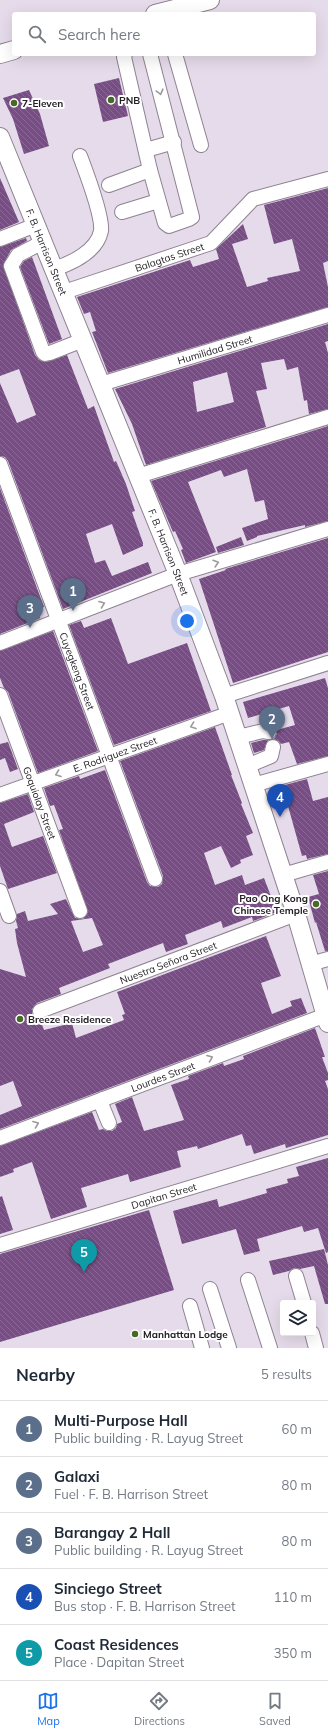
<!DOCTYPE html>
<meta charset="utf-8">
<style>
body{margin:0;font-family:Mulish,sans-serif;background:#f6f6f7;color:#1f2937}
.controls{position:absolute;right:12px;bottom:12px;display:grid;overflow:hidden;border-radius:4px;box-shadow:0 4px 16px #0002}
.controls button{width:36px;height:36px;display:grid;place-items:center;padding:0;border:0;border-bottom:1px solid #e0e1e3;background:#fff;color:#1f2937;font:20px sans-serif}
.you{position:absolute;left:187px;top:621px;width:14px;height:14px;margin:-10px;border:3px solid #fff;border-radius:50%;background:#1a73e8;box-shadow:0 0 0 6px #1a73e833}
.badge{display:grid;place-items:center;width:26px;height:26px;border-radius:50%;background:#1a73e8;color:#fff;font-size:13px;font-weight:700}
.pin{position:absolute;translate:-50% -33px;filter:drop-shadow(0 1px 2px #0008)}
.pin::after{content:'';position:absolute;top:21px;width:14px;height:12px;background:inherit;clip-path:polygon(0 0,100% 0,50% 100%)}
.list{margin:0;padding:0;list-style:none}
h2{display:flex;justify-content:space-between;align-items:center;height:52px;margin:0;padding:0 16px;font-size:17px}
h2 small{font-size:13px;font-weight:400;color:#747a83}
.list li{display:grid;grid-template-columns:26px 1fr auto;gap:12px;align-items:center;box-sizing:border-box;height:56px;padding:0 16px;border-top:1px solid #e0e1e3}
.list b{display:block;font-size:15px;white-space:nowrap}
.list p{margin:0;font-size:13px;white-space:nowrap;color:#747a83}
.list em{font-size:13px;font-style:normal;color:#747a83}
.icon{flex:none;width:22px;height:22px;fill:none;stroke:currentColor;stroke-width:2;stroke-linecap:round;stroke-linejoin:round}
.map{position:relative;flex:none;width:328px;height:1348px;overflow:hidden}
.search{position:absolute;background:#fff;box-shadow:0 4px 16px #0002;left:12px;right:12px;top:12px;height:44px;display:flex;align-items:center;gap:10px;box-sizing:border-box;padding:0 14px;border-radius:4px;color:#747a83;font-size:15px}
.sheet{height:332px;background:#fff}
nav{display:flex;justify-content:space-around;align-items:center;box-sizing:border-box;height:56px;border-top:1px solid #e0e1e3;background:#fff;font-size:11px;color:#747a83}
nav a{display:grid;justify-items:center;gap:2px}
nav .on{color:#1a73e8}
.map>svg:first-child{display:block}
.building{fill:url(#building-back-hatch);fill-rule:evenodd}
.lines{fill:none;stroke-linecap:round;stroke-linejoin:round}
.minor-casing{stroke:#8e8391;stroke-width:16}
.major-casing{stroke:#8e8391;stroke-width:20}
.minor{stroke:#fff;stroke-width:14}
.major{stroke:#fff;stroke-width:18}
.oneway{stroke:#9c9b9d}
.poi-dot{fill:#476b24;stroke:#fff;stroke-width:1.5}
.labels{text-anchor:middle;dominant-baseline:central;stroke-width:4;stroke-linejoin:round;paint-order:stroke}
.poi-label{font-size:10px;font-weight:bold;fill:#242026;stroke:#fff;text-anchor:start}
.street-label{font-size:10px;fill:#242026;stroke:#fff}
</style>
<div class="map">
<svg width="328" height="1348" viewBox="0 0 328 1348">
<defs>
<pattern id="building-back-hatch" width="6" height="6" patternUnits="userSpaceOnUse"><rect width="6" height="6" fill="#784d86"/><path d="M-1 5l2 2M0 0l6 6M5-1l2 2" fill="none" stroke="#896994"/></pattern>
</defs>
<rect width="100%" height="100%" fill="#e6dbea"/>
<!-- building -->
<path class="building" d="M119,78L128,116L103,122L94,84Z
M29,90L40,114L49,146L24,154L13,119L3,98Z
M0,178L19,222L0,230Z
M328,188V261L323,263L328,287V307L108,373L92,332L96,331L90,312L84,314L77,297L190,260L193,267L219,259L216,249L243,224L248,239L232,244L247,287L268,281L267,278L300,271L292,239L274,244L264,205Z
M26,238L27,241L11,250L3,265L35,355L39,360L46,362L67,355L88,409L94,406L114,462L116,461L126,484L135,511L132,512L143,543V546L123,555L112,524L86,534L95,563L105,560L112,576L148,562L152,573L63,609L8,461L5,457L0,456V383L17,423L36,415L19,369L0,376V247Z
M32,257L62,339L49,344L20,267L24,261Z
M328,324V341L325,342L328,353V409L309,414L307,400L304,401L298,367L287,370L284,359L261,363L267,389L256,391L266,427L146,465L132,424L115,389ZM227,372L234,402L197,412L193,382Z
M328,426V521L305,527V525L257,536V537L247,541L242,528L268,519L264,500L255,502L247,469L224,477L221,470L188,482L216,552L186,563L181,550L183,549L175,531L173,532L151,481Z
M0,488L44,607L36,609L40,618L0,634Z
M241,537L244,545L218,553L216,547Z
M328,538V652L233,683L199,579L226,570L225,569Z
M111,618L128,664L187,643L211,711L114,745L69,625L81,621L84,628Z
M53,631L98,751L38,773L8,692L4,688L0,678V651Z
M325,678L328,688V756L297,764L289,742L281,744L278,741L274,739L277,734V730L295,725L289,706L248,718L243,702Z
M215,727L232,775H231L242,803L241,804L253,833L246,836L253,855L240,860L241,863L231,868L221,846L204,853L215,885L242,875L245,885L264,878L277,912L253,921L252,917L223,928L221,921L185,935L188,944L166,952L163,943L108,964L110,968L59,988L61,994L37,1003L32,1009V1014L35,1018L40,1019L44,1030L72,1023L76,1038L124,1020L122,1015L125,1014L117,992L266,936L281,976L261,983L272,1014L292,1006L290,1001L301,998L307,1013L0,1129V1115L22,1106L13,1081L0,1086V969L26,977L17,943L15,929L18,928L16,921L17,914L25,911L28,921L58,914L50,904L66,899L75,918L83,919L88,912L59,830L63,829L54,805L50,806L44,788L79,776L80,779L105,770L147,882L150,886L158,887L162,884L163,876L120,761ZM92,918L103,945L83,952L71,921Z
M263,740H268L264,750L254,753L251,743Z
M8,742L18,769L10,772L5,758L0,760V744Z
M307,779L313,801L328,797V854L307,859L306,855L302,856L288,806L276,809L270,789Z
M28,794L34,812L4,824L12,847L43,836L57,873L8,889L0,866V803Z
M328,871V951H325L316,922L315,923L308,897L319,894L313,875Z
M315,1028L325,1057H322L328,1073V1080L325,1081L328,1089V1135L286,1148L285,1144L254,1154L251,1145L246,1146L242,1134L198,1149L197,1146L177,1151L181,1167L130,1182L128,1174L81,1188L87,1207L51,1219L32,1162L13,1169L14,1172L0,1177V1146L92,1112L99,1130L103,1129L107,1131H112L116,1128L117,1124L122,1122L115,1104L132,1097L144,1131L184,1120L171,1085L189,1079L188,1076L223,1063L224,1066L244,1059L243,1056Z
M328,1158V1252L326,1253L318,1228L304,1232L302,1226L257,1239L260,1251L244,1255L236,1229L182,1244L173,1211L217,1199L219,1207L267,1193L266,1189L288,1183L287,1179L299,1176L296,1167Z
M2,1196L13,1230L0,1234V1197Z
M149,1210L174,1290L0,1342V1254Z
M324,1249L328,1265V1304H325L314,1266L300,1269L294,1268L289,1271L273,1275L269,1261Z"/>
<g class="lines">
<defs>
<g id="minor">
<path d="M125,54L124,57L150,170L165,223L169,226L189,219L192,217L150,54"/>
<path d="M175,54L201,145"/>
<path d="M146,150L174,142"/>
<path d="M109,185L150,170"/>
<path d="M122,212L158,201"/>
<path d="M0,239L36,225"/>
<path d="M43,242L18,255L11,266L43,352L45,354L50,353L83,340"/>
<path d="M54,269C72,263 97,251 101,231C103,216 86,172 80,156"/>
<path id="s1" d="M64,292L211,243L253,199L328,179"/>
<path id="s2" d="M101,384L328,315"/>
<path id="s3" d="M0,464L155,879"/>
<path d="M138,476L328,417"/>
<path d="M0,643L178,574L328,529"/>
<path id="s4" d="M0,695L80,911"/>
<path d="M224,696L328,663"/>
<path d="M238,737L263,731L269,732"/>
<path d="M247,766L271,756L273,747"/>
<path d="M253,785L328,764"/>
<path id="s5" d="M0,795L230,713"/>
<path d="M283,875L328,862"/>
<path d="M0,891L9,916"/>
<path d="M310,964L328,959"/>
<path id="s6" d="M40,1011L296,914"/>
<path d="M103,1099L102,1106L109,1123"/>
<path id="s7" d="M0,1138L326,1015"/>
<path id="s8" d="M0,1245L328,1146"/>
<path d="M296,1276L304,1303"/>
<path d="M248,1280L270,1348"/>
<path d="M210,1289L229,1348"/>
<path d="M190,1306L202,1348"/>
<path d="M312,1333L316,1348"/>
</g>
<g id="major">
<path d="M155,14L210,0"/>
<path d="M0,54L14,50"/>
<path id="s9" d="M0,137L178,574L224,696L296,914L328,1023"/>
</g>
</defs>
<!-- minor casing -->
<use href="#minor" class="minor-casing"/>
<!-- major casing -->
<use href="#major" class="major-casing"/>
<!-- minor -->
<use href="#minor" class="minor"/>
<!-- major -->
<use href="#major" class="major"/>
</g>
<!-- one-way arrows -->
<defs><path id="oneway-chevron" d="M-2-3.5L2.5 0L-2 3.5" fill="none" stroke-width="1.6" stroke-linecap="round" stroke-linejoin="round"/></defs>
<g class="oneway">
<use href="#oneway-chevron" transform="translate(160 92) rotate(75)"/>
<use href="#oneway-chevron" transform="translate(216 563) rotate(-17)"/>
<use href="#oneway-chevron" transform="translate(102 604) rotate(-21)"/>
<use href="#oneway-chevron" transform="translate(193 726) rotate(160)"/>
<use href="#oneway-chevron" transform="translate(58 774) rotate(160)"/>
<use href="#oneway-chevron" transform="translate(210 1058) rotate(-21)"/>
<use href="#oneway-chevron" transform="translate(36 1124) rotate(-21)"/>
</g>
<!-- markers -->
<g class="poi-dot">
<circle cx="111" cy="100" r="4"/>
<circle cx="14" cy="103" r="4"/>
<circle cx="316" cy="904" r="4"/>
<circle cx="20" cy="1019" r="4"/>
<circle cx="135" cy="1334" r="4"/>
</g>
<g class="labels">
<!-- poi labels -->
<g class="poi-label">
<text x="119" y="100">PNB</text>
<text x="22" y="103">7-Eleven</text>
<text x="308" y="898" text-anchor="end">Pao Ong Kong<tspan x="308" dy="12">Chinese Temple</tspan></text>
<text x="28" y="1019">Breeze Residence</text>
<text x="143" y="1334">Manhattan Lodge</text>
</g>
<!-- street labels -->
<g class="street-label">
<text stroke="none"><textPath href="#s9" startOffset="124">F. B. Harrison Street</textPath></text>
<text stroke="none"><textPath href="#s1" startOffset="111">Balagtas Street</textPath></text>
<text stroke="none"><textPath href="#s2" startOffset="119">Humilidad Street</textPath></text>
<text stroke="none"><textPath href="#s9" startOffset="448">F. B. Harrison Street</textPath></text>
<text stroke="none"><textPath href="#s3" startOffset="221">Cuyegkeng Street</textPath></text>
<text stroke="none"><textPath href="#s5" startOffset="122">E. Rodriguez Street</textPath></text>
<text stroke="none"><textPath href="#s4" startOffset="115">Goquiolay Street</textPath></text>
<text stroke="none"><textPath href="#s6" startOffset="137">Nuestra Señora Street</textPath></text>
<text stroke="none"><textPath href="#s7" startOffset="174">Lourdes Street</textPath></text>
<text stroke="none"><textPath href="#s8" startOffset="171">Dapitan Street</textPath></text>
</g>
</g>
</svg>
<div class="controls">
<button><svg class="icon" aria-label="layers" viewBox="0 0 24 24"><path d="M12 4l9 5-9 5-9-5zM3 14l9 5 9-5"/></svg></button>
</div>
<div class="you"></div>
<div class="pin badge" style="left:73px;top:611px;background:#5c6f8a">1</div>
<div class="pin badge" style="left:272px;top:739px;background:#5c6f8a">2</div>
<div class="pin badge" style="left:30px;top:628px;background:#5c6f8a">3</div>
<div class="pin badge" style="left:280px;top:817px;background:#1a4fb4">4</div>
<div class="pin badge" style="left:84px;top:1272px;background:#0f9aa8">5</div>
<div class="search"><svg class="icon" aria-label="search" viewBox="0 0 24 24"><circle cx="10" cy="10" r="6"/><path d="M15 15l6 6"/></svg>Search here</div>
</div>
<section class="sheet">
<h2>Nearby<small>5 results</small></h2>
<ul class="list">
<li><span class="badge" style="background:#5c6f8a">1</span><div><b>Multi-Purpose Hall</b><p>Public building · R. Layug Street</p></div><em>60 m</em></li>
<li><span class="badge" style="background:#5c6f8a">2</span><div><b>Galaxi</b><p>Fuel · F. B. Harrison Street</p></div><em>80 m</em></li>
<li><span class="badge" style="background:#5c6f8a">3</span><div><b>Barangay 2 Hall</b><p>Public building · R. Layug Street</p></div><em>80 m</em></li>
<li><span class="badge" style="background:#1a4fb4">4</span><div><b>Sinciego Street</b><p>Bus stop · F. B. Harrison Street</p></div><em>110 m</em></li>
<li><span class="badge" style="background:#0f9aa8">5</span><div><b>Coast Residences</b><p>Place · Dapitan Street</p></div><em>350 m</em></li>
</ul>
</section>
<nav>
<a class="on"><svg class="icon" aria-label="map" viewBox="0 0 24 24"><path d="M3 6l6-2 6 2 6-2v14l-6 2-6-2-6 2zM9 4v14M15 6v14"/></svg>Map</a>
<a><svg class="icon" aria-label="directions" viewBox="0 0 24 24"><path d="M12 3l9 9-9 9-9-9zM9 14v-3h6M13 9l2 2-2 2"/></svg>Directions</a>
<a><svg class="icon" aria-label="saved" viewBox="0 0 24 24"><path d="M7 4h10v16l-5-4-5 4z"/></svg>Saved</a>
</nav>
